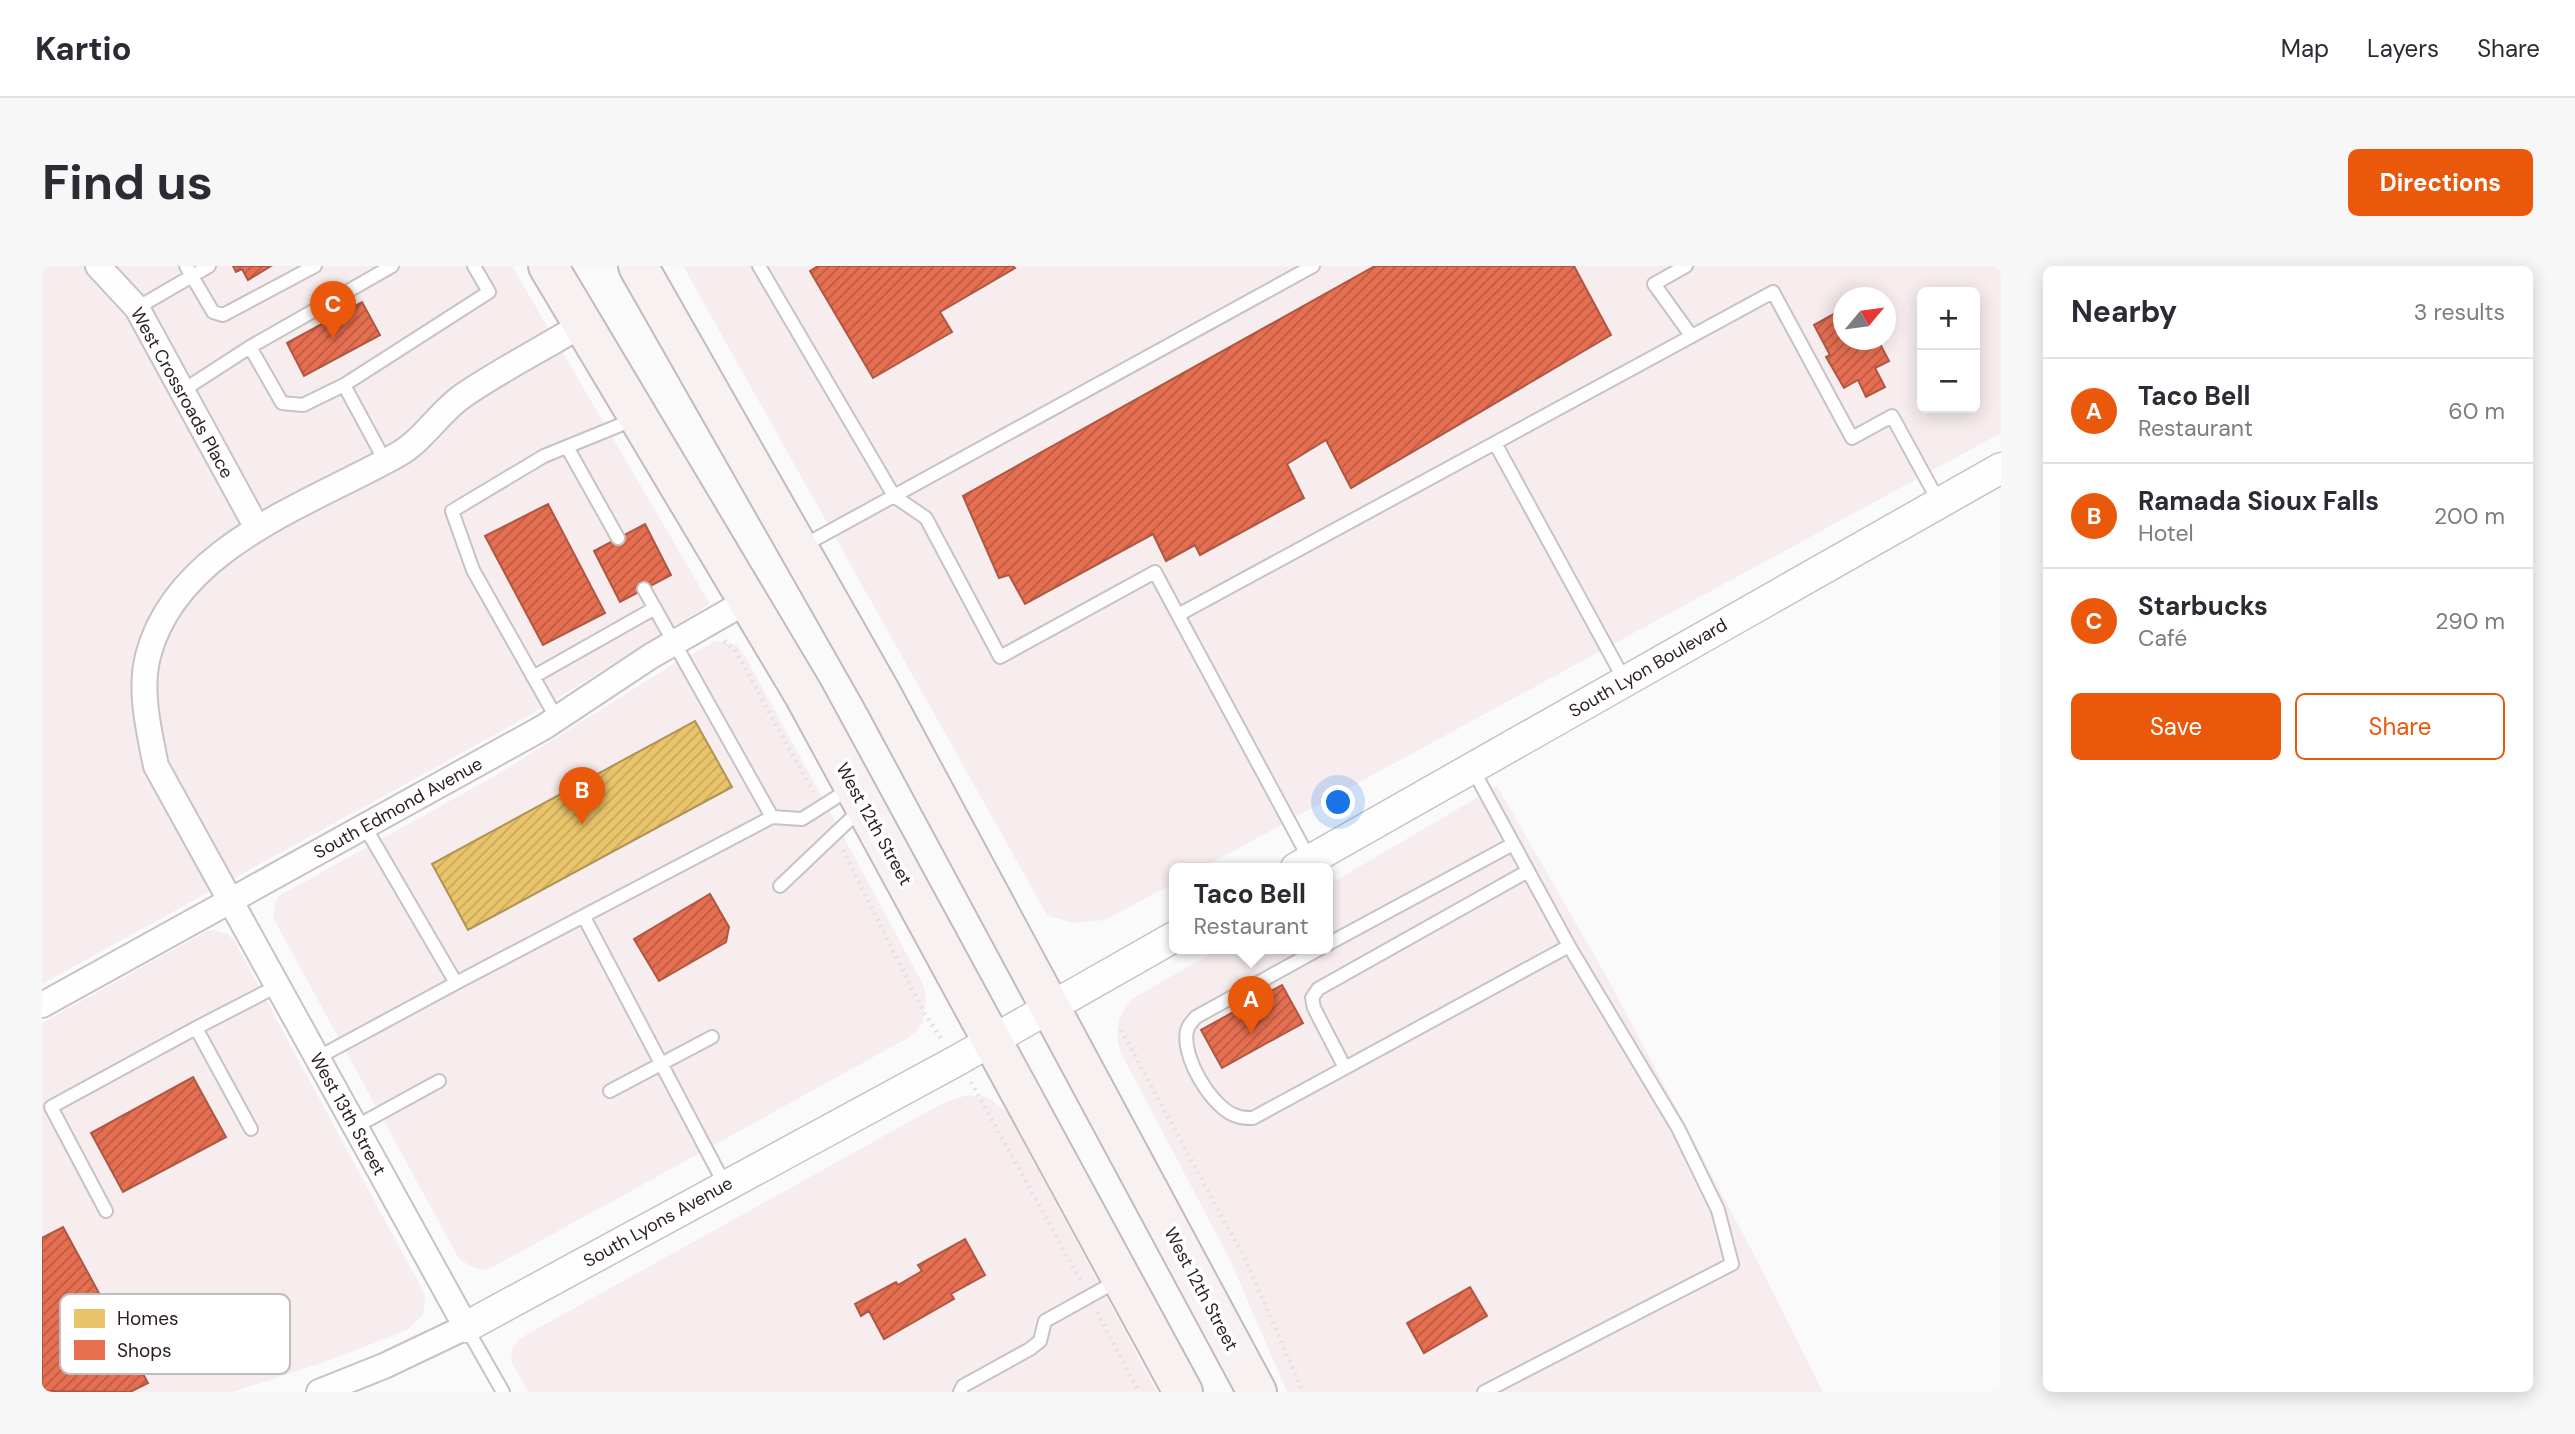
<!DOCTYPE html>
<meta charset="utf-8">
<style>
body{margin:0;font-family:"DM Sans",sans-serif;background:#f7f7f7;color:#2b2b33}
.controls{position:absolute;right:21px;top:21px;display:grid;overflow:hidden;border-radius:10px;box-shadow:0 4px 18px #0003}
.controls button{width:63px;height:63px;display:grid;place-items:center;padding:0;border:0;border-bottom:2px solid #e1e1e2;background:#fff;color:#2b2b33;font:35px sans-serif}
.compass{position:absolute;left:1791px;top:21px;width:63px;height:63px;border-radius:50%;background:#fff;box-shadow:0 4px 18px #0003;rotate:61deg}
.you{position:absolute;left:1297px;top:537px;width:24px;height:24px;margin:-18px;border:5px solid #fff;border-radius:50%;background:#1a73e8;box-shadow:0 0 0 10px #1a73e833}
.badge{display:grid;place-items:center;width:46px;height:46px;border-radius:50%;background:#ea580c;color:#fff;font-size:23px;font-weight:700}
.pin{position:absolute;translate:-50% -58px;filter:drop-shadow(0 2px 4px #0008)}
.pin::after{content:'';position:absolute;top:37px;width:24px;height:21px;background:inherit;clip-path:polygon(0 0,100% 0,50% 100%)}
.popup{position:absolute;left:1127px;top:597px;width:164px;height:91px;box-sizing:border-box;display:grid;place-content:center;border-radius:10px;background:#fff;filter:drop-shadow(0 2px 5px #0005);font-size:23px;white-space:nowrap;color:#7c7c81}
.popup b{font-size:26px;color:#2b2b33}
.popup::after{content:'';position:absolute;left:50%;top:100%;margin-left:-14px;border:14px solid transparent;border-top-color:#fff}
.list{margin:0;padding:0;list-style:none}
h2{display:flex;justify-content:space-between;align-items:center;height:91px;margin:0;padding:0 28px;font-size:30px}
h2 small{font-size:23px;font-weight:400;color:#7c7c81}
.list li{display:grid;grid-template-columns:46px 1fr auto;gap:21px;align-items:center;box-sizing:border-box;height:105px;padding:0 28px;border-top:2px solid #e1e1e2}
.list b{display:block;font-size:26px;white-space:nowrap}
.list p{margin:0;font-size:23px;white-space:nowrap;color:#7c7c81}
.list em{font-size:23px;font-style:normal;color:#7c7c81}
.actions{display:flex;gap:14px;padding:21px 28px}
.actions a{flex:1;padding:16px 0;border:2px solid #ea580c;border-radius:10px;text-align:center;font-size:24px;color:#ea580c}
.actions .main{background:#ea580c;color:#fff}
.map{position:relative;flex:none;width:1959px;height:1126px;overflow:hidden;border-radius:10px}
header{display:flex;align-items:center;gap:42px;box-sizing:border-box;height:98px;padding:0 35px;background:#fff;border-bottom:2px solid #e1e1e2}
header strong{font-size:33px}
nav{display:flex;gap:38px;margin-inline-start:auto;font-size:24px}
.intro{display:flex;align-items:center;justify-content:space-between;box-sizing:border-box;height:168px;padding:0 42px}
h1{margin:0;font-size:49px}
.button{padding:18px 32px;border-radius:10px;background:#ea580c;color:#fff;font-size:24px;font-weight:700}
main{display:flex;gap:42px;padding:0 42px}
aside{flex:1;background:#fff;border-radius:10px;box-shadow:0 4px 18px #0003}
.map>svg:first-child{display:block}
.built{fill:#f7edee;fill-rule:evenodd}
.homes{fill:url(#homes-hatch);stroke:#b09254;stroke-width:2}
.shops{fill:url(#shops-hatch);stroke:#ae5742;stroke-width:2}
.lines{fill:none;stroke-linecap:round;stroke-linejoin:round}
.service-casing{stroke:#c9c2c3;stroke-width:16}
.minor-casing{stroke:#c9c2c3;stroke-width:28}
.tertiary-casing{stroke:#c9c2c3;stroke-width:33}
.primary-casing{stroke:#c5babb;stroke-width:42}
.path{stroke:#e2e1e1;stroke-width:4.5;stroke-dasharray:2 5;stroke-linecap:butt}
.service{stroke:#fefefe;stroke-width:12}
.minor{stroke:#fefefe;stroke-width:24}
.tertiary{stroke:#fefefe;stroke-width:30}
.primary{stroke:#f7f1f2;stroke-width:38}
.labels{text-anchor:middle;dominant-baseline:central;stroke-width:7;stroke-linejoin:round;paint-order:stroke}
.street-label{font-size:18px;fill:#2a1e1f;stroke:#fff}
.key{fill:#fff;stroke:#bfbcbc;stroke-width:2}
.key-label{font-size:19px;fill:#2a1e1f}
</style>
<header>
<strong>Kartio</strong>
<nav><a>Map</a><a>Layers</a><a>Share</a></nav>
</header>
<div class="intro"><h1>Find us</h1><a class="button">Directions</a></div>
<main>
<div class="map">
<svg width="1959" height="1126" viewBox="0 0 1959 1126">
<defs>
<pattern id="homes-hatch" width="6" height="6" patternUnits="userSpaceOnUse" patternTransform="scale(1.75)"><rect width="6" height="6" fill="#e9c46a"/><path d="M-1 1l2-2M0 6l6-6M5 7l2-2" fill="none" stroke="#c8a85b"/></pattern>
<pattern id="shops-hatch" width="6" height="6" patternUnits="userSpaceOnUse" patternTransform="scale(1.75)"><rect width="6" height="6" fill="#e76f51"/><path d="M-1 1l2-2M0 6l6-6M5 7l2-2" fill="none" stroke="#bb5b43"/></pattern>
</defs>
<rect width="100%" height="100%" fill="#fafafa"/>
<!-- built -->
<path class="built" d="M0,0H470L668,338L478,455L0,718Z
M641,0H1959V167L1160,602H1132V617L1063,654L1030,657L1005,649ZM1880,26H1933V142H1880ZM1801,32H1843V74H1801Z
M674,375L694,379L702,388L791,551L882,720L884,732L881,756L874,766L864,773L451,1001L440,1004L432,1002L417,993L235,659L231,649L233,637L237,630L456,508L625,402Z
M1455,520L1567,715L1717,998L1781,1126H1245L1187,992L1079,787L1075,772L1077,753L1084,741L1092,732L1178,682H1286V619Z
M172,664L185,668L192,674L380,1023L383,1032L381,1049L365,1064L286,1095L191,1126H0V757L165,665Z
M925,829L945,831L965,846L1115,1126H486L469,1095L470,1083L477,1073L899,838Z"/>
<!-- homes -->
<path class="homes" d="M653,455L690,521L426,664L390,598Z"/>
<!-- shops -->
<path class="shops" d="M191,0H229L206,14L200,3L194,6Z
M776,0H971L973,2L898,46L910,66L831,112L768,5Z
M1333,0H1532L1569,69L1309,222L1284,174L1245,198L1262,232L1158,289L1153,279L1124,295L1111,268L983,338L967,309L957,312L921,230Z
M320,36L338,69L262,110L245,77Z
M1801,43V74H1836L1847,95L1833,102L1843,121L1824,131L1816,114L1802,122L1784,91L1788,89L1772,59Z
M506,238L563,347L501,379L443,270Z
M603,258L629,309L578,336L552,285Z
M668,628L687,661L684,676L617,715L592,673Z
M1240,719L1261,757L1180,802L1159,764Z
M151,811L184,871L81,926L49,867Z
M21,961L106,1117L88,1126L0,1125V972Z
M923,973L943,1009L909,1028L912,1033L842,1073L827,1045L819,1050L813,1038L854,1016L856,1019L880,1005L876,999Z
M1428,1021L1445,1050L1382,1087L1365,1057Z"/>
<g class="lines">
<defs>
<path id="service" d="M144,0L171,46L181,49L273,0
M717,0L852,230L884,252L958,391L1113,306L1136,349L1731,26L1810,172L1850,150L1897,236
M1644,0L1612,18L1648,68
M95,42L167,0
M208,81L240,137L261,139L302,119
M140,125L208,81L350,0
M1453,177L1583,415
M525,181L576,272
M343,195L302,119L447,26L432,0
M759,281L1271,0
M602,323L730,551
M1136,349L1268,594
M491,411L613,342
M515,453L431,304L410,245L502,190L593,153
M323,561L414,717L730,551L760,553L809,522
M738,620L820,542
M542,651L683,919
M1286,678L1471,578
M1279,682L1154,751C1150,756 1146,759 1145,765C1139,790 1170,843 1195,850C1199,852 1206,852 1211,852L1527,680L1430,502
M154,762L209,863
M275,792L414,717
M1303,802L1272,742L1270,732L1276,723L1486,605
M568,825L670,771
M313,861L397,815
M64,945L9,841L154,762L235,720
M424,1061L461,1126
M918,1126L921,1120L988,1083L998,1075L1003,1055L1075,1015
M1442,1126L1690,998L1676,944L1636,862L1527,680"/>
<path id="minor" d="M56,0L95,42L215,262
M0,739L502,461L609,390L705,335
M277,1126L342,1100L424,1061L114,500C107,465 97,425 106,390C134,281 268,238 355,189C381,175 398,145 422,129C460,103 502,82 541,58"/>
<path id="tertiary" d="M1254,602L1959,202
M424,1061L914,795L1132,671"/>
<path id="primary" d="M506,0L762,429L1141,1126
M596,0L839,427L1215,1126"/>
</defs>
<!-- service casing -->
<use href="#service" class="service-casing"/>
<!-- minor casing -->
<use href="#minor" class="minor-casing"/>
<!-- tertiary casing -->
<use href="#tertiary" class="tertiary-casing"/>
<!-- primary casing -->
<use href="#primary" class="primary-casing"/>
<!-- path -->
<path class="path" d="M682,375L693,384L771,526
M801,584L881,745L900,774
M1079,764L1205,997L1261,1126
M929,816L1040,1017
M1055,1046L1097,1126"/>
<!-- service -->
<use href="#service" class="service"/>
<!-- minor -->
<use href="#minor" class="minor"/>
<!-- tertiary -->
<use href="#tertiary" class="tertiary"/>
<!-- primary -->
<use href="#primary" class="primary"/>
</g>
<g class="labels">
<!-- street labels -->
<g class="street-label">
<text transform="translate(140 127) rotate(61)">West Crossroads Place</text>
<text transform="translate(1606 402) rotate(-30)">South Lyon Boulevard</text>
<text transform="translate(356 542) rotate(-29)">South Edmond Avenue</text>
<text transform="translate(832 558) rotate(61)">West 12th Street</text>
<text transform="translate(306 848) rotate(61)">West 13th Street</text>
<text transform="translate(616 956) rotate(-29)">South Lyons Avenue</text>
<text transform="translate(1159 1023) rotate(62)">West 12th Street</text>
</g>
</g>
<!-- legend -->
<rect x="18" y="1028" width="230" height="80" rx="10" class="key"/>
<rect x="32" y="1043" width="31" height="19" fill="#e9c46a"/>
<rect x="32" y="1074" width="31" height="20" fill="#e76f51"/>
<g class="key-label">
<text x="75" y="1059">Homes</text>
<text x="75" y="1091">Shops</text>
</g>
</svg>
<div class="controls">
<button>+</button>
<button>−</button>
</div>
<svg class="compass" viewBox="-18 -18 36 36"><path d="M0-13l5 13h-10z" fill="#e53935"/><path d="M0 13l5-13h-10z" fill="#7c7c81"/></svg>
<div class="you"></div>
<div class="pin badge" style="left:1209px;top:768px">A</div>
<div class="popup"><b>Taco Bell</b>Restaurant</div>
<div class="pin badge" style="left:540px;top:559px">B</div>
<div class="pin badge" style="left:291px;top:73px">C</div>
</div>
<aside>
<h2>Nearby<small>3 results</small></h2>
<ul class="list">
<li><span class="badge">A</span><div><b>Taco Bell</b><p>Restaurant</p></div><em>60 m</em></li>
<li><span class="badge">B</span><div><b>Ramada Sioux Falls</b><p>Hotel</p></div><em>200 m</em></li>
<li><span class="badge">C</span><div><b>Starbucks</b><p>Café</p></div><em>290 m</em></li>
</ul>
<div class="actions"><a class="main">Save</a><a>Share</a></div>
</aside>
</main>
